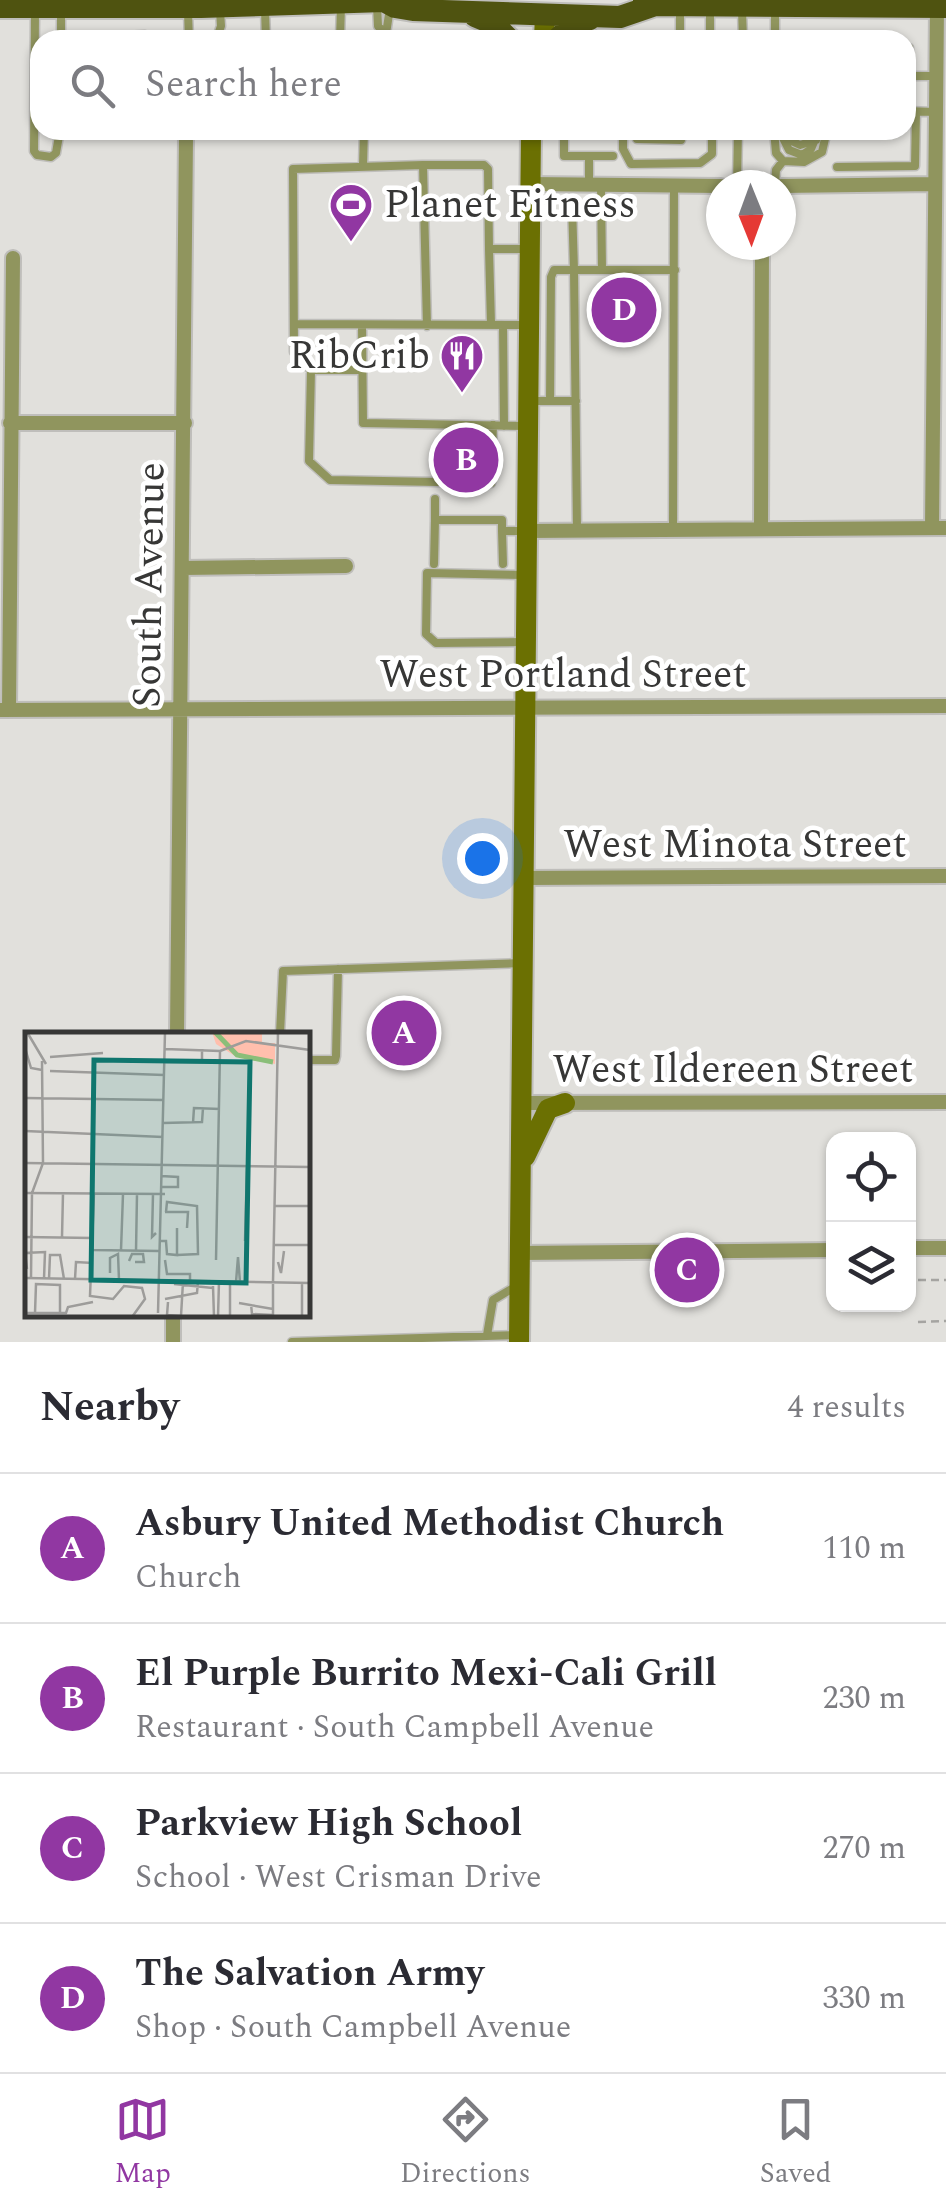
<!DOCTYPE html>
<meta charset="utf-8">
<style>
body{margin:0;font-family:Spectral,serif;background:#f7f7f7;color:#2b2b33}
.controls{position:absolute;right:30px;bottom:30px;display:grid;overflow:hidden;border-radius:20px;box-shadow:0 2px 8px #0004}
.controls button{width:90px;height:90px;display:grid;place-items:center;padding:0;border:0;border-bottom:2px solid #e1e1e2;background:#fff;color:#2b2b33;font:50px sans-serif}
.compass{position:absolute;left:706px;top:170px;width:90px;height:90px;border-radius:50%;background:#fff;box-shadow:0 2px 8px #0004;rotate:179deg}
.you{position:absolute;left:482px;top:858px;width:35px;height:35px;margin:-25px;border:8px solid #fff;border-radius:50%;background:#1a73e8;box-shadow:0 0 0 15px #1a73e833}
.badge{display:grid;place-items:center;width:65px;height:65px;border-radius:50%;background:#9137a2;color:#fff;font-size:32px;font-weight:700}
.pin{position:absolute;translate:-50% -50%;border:5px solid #fff;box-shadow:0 2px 10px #0006}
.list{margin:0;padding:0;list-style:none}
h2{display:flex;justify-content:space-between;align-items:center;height:130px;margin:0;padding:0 40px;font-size:42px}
h2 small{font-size:32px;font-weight:400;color:#7c7c81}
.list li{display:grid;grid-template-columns:65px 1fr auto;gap:30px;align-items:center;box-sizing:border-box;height:150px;padding:0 40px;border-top:2px solid #e1e1e2}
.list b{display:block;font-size:38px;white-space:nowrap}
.list p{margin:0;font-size:32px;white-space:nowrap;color:#7c7c81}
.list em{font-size:32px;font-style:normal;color:#7c7c81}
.icon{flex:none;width:55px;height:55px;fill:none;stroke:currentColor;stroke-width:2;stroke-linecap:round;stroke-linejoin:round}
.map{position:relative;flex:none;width:946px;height:1342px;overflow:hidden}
.search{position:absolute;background:#fff;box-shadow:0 2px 8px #0004;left:30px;right:30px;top:30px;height:110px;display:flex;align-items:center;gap:25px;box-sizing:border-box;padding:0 35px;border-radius:30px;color:#7c7c81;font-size:38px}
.sheet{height:730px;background:#fff}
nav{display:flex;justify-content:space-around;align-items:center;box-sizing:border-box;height:140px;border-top:2px solid #e1e1e2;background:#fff;font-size:28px;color:#7c7c81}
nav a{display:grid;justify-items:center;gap:5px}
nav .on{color:#9137a2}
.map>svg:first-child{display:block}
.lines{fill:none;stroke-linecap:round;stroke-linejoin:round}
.lane-casing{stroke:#bfbebb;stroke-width:11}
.street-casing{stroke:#bfbebb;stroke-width:18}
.secondary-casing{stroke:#bfbebb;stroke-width:24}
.primary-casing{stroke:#bfbebb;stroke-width:26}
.path{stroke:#a5a4a1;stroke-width:2.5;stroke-dasharray:8 5;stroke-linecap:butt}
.lane{stroke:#90955e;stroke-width:8}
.street{stroke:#90955e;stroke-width:14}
.secondary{stroke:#6b7002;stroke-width:20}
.primary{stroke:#4f5310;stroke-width:22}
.labels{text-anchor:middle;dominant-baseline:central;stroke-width:9;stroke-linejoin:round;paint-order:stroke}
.poi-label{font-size:40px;fill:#373736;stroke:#fff;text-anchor:start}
.street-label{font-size:40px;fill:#373736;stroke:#fff}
.inset-river{fill:none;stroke:#8abe79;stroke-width:5}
.inset-road{fill:none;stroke:#9d9c9a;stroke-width:2.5}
.view{fill:#0f766e;fill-opacity:0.15;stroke:#0f766e;stroke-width:5}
.inset-edge{fill:none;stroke:#373736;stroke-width:5}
</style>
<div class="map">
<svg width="946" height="1342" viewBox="0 0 946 1342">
<rect width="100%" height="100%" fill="#e1e0dc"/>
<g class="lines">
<defs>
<path id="lane" d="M377,6L378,26L385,34
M265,10L266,40
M680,10V40
M742,10L743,40
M35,12L34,151L37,155L51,157L56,153L60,130
M188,12L189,40
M124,36L145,35L157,40
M61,40V10
M216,40L221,26L220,11
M340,40L341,5
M385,40L390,8
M710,40V10
M775,40V11
M906,48H909V76
M906,76H936
M906,111L935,112
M564,130V156H613
M623,130V149L631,164L700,163L712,154V130
M774,130L776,153L783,161L804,162L822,152L827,130
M779,130L789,150L802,155L811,149L819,130
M783,137L800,145L816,140
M637,139L681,140V130
M423,165L293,169L294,352L311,370L309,461L330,480L491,483L493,425
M363,166L364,130
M837,167L915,166L916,112
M589,185V156
M601,185L602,270
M737,185L738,130
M775,185L776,170L783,161
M601,205H572L574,270H675
M489,249L491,324
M294,324L528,325
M362,325L363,423L527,426
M503,325L504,426
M427,326L423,165H484L488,169L489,249H529
M311,370H362
M530,401H576
M550,401L551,277L554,270H574L577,530
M435,520V499
M673,529L674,185
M434,564L435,520H502V531
M503,564L502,531H527
M522,642L436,643L426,634L427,573L526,575
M280,1034L283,971L523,963
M308,1060H335L336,1056L338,969
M487,1335L493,1300L515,1287
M292,1342L519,1335"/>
<path id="street" d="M530,184L721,186
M781,186L934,184
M10,423H185
M761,528L762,245
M932,528L937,7
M527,531L946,528
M183,568L346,566
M0,710L946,706
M9,710L13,258
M524,878L946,876
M177,1034L186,136
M521,1103L946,1102
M908,1248H946
M520,1253L834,1250
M173,1342V1314"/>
<path id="secondary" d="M544,40L545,14
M525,1157L548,1109L565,1103
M519,1342L531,130"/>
<path id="primary" d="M644,1L655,5L946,7
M0,7H201L384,1L395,7L413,10L620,17L655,5
M475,16L494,24L510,40
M556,40L574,24L590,19"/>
</defs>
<!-- lane casing -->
<use href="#lane" class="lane-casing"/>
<!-- street casing -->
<use href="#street" class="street-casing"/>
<!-- secondary casing -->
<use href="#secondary" class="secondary-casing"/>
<!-- primary casing -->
<use href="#primary" class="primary-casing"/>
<!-- path -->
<path class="path" d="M912,1260V1280H946
M918,1322L946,1321"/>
<!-- lane -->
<use href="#lane" class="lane"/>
<!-- street -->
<use href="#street" class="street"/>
<!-- secondary -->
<use href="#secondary" class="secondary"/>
<!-- primary -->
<use href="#primary" class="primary"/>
</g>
<!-- icons -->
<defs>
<symbol id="stadium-pin" viewBox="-11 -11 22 30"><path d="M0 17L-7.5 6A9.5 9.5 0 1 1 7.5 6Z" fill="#9137a2" stroke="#fff"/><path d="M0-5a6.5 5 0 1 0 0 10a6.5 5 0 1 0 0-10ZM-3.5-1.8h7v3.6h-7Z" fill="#fff"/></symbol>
<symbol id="restaurant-pin" viewBox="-11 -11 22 30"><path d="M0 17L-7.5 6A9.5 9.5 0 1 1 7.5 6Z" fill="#9137a2" stroke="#fff"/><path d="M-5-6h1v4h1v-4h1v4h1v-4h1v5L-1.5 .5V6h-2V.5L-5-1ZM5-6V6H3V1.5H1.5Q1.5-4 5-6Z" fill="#fff"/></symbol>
</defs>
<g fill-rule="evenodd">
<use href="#stadium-pin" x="326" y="180" width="50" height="68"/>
<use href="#restaurant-pin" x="437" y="331" width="50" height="68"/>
</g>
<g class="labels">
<!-- poi labels -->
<g class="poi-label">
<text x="384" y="205">Planet Fitness</text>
<text x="430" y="356" text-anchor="end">RibCrib</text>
</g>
<!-- street labels -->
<g class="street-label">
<text transform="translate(150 585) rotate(-89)">South Avenue</text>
<text x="563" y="675">West Portland Street</text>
<text x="735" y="845">West Minota Street</text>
<text x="733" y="1070">West Ildereen Street</text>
</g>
</g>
<!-- overview -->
<g transform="translate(25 1032)">
<rect width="285" height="285" fill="#e1e0dc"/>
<path d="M187,0L237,2V11H250V32L210,24L191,12Z" fill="#ffbfad"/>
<path class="inset-river" d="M190,0L212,23L248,30"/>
<path class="inset-road" d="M2,0L21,32M0,16L6,36L17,38M140,17L195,19M195,19L221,9L285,18M25,25L78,21M140,30H177V17M25,39L139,43M0,66L139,68M138,91L177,90L178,76M168,91L169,76L195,77M0,99L138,105M0,131L285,135M136,155H153V145L136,144M0,161L140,162M69,161L65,264L88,267L99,254L117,256L120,267L107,285M128,162L127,205L131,201M250,174H285M140,180H163L162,196M141,180L142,170L172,174L173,222L152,223M0,205L68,206M37,205L38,161M135,209H141L142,222L152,223V196M220,209L222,134M249,213H285M68,218L134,219M96,218L98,162M111,219L112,162M140,228L142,242H165V250M191,228L195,19M104,229L107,222H118L119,230H110M253,230L256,241L259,219M2,237L0,221L20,220L19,247M85,241V226L93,222L94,248M0,246L285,251M6,246L7,161L18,131L17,29M24,247L25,223H35L39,247M50,247L51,230L68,231M211,250L213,225L215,250M248,250L253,0M149,252L188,256M188,254L189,285M140,267L172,261L173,249M143,270L142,283L156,284L158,250M214,271L248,277M226,272L227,282L248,283M0,281H41L43,275L68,270M10,281L11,252L35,253V281M133,281L140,0M193,285L194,249M205,285V250M248,285V250M277,285V251"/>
<path class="view" d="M69,28L225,30L221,251L66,248Z"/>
<rect width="285" height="285" class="inset-edge"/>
</g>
</svg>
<div class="controls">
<button><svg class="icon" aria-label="locate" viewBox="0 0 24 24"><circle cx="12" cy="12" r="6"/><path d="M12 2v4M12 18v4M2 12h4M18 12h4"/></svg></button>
<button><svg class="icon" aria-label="layers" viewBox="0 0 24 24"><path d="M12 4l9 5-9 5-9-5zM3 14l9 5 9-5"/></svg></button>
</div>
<svg class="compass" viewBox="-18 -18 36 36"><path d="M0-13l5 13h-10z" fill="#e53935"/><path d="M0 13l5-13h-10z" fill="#7c7c81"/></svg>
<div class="you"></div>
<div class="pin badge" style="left:404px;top:1033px">A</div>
<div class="pin badge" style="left:466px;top:460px">B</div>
<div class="pin badge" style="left:687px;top:1270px">C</div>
<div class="pin badge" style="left:624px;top:310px">D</div>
<div class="search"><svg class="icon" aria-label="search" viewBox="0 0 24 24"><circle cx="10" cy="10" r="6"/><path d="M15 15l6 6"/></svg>Search here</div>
</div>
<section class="sheet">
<h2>Nearby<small>4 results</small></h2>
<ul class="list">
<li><span class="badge">A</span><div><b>Asbury United Methodist Church</b><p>Church</p></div><em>110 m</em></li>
<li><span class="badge">B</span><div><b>El Purple Burrito Mexi-Cali Grill</b><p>Restaurant · South Campbell Avenue</p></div><em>230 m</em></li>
<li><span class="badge">C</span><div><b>Parkview High School</b><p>School · West Crisman Drive</p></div><em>270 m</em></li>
<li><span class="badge">D</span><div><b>The Salvation Army</b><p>Shop · South Campbell Avenue</p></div><em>330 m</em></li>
</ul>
</section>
<nav>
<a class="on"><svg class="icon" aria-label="map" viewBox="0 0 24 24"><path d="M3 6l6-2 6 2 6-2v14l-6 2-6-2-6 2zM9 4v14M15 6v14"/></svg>Map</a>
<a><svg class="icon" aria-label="directions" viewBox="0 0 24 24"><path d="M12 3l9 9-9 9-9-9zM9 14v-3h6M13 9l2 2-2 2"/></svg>Directions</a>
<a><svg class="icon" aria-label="saved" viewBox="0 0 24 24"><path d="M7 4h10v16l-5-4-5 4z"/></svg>Saved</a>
</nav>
